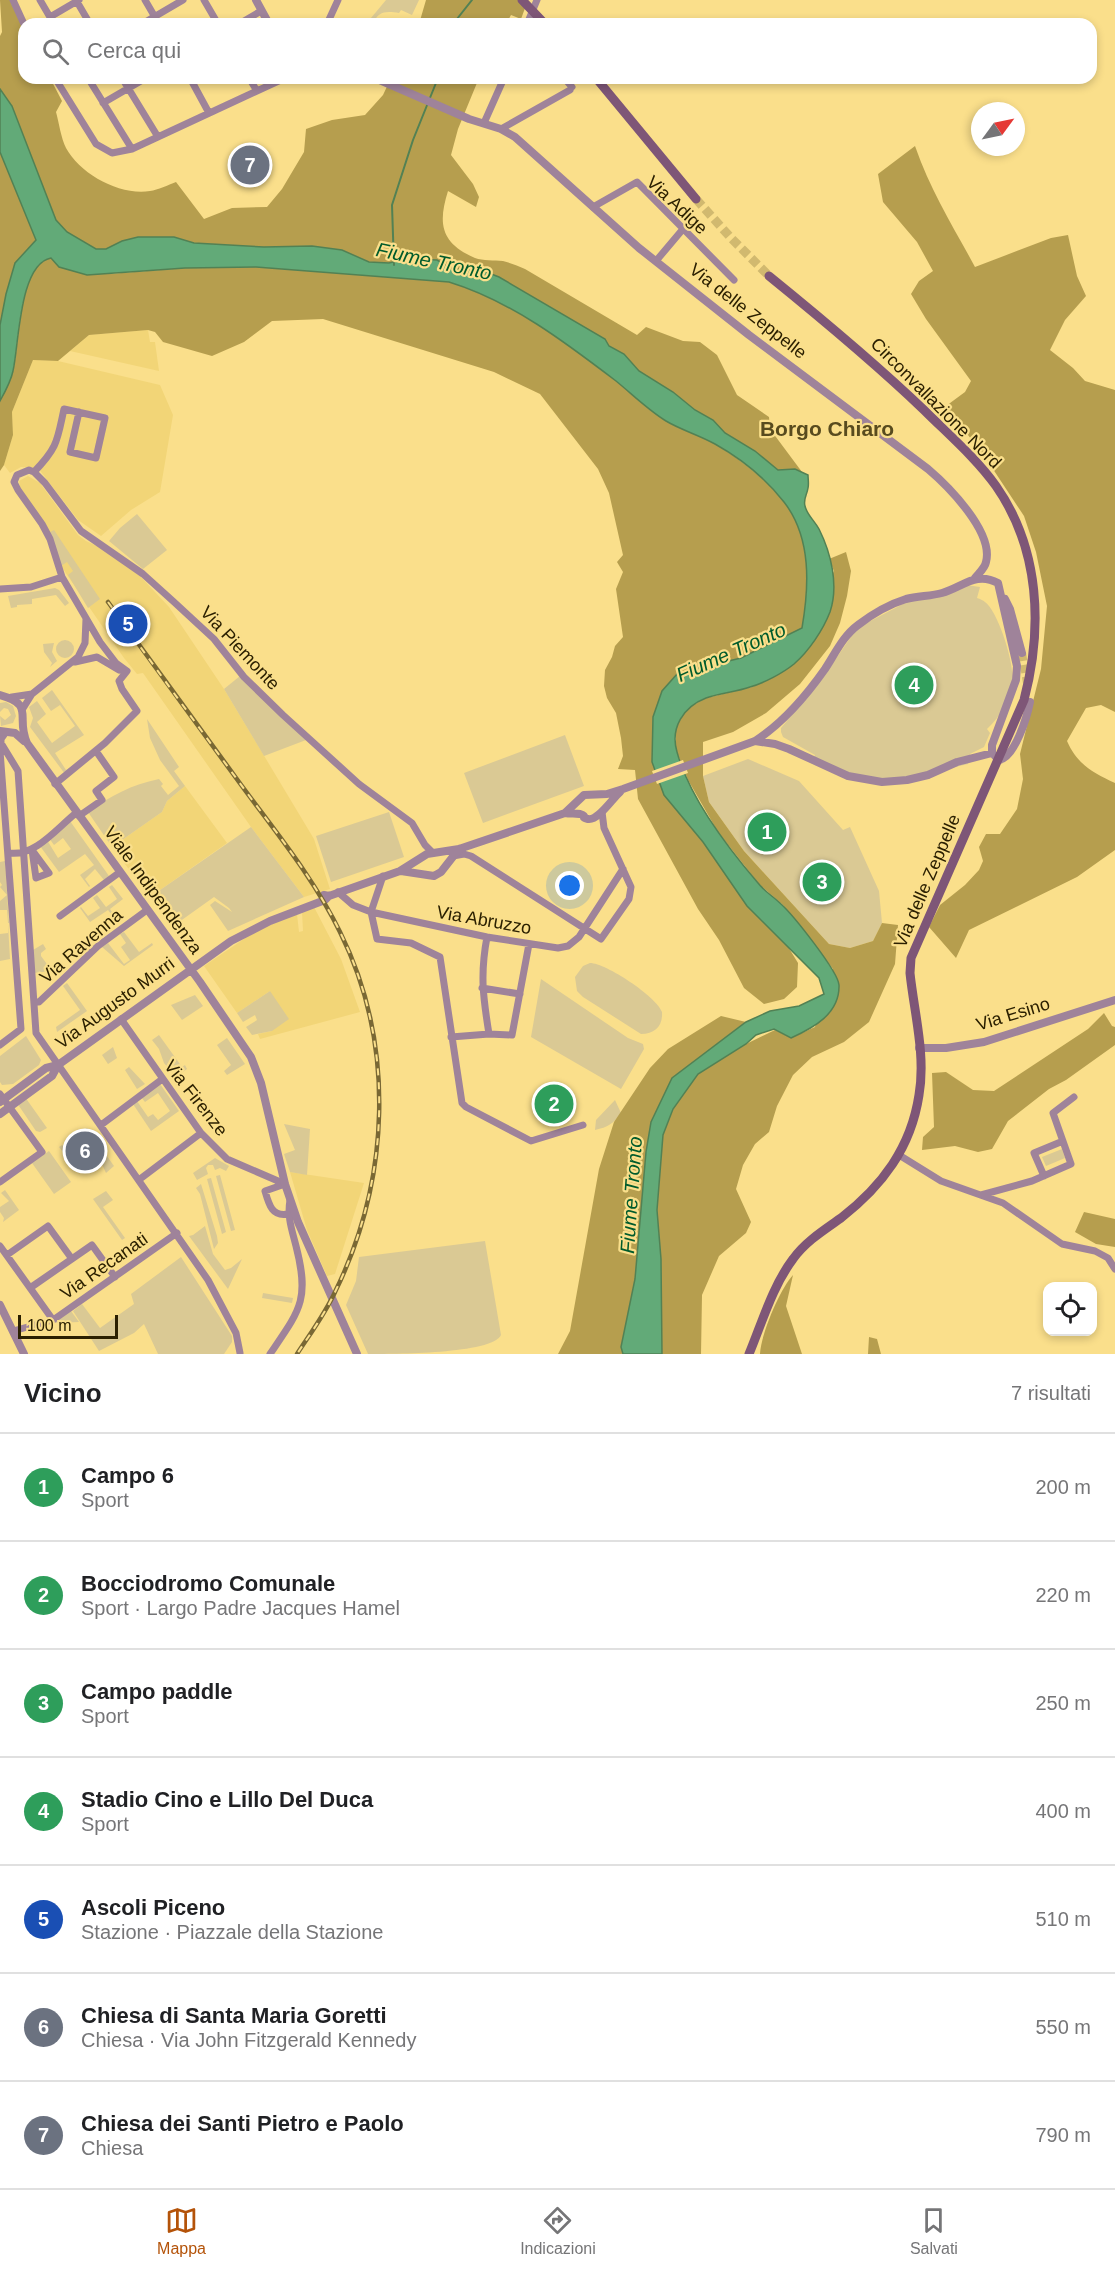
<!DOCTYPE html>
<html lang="it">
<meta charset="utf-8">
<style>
body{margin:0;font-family:Arial,sans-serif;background:#f2f2f2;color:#202124}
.controls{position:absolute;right:18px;bottom:18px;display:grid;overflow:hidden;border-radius:12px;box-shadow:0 3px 9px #0003}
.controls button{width:54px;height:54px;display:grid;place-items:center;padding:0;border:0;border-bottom:2px solid #e0e0e0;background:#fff;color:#202124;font:30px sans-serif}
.compass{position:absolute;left:971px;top:102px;width:54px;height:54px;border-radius:50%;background:#fff;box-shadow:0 3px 9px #0003;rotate:57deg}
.scale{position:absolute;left:18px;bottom:15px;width:100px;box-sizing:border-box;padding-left:6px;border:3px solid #2b2000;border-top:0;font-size:16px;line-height:21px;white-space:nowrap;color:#2b2000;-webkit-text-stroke:4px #fadf8b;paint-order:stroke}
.you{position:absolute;left:570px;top:886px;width:21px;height:21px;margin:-15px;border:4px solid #fff;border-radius:50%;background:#1a73e8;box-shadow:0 0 0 9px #1a73e833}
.badge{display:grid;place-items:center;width:39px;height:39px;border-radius:50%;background:#b45309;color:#fff;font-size:20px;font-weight:700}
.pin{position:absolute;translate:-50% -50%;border:3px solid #fff;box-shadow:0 2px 6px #0006}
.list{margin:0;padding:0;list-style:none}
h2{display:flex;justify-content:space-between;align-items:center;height:78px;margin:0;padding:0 24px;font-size:26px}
h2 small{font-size:20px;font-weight:400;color:#757577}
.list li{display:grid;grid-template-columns:39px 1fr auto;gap:18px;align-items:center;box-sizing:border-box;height:108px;padding:0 24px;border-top:2px solid #e0e0e0}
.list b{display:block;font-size:22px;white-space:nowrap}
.list p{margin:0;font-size:20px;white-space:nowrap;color:#757577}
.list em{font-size:20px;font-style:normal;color:#757577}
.icon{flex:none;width:33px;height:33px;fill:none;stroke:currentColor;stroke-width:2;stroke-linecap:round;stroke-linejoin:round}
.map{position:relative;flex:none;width:1115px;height:1354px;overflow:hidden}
.search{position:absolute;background:#fff;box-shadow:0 3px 9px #0003;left:18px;right:18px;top:18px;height:66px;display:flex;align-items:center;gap:15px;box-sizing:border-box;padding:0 21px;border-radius:18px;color:#757577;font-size:22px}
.sheet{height:834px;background:#fff}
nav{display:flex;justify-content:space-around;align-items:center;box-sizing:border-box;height:84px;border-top:2px solid #e0e0e0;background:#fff;font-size:16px;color:#757577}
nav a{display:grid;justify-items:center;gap:3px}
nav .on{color:#b45309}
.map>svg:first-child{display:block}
.built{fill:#f2d577}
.green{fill:#dac994}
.forest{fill:#b69e4e}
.water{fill:#62aa78;stroke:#528154;stroke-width:1.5}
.pier{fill:#fadf8b}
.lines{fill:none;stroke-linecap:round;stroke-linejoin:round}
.stream{stroke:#528154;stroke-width:2}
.tertiary-tunnel{stroke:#d1b96f;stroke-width:8;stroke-dasharray:8 4;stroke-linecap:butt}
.secondary-tunnel{stroke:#d1b96f;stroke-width:9;stroke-dasharray:9 4.5;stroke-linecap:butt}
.minor{stroke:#9f839a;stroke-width:7}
.tertiary{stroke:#9f839a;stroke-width:8}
.secondary{stroke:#7e5677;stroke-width:9}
.rail-casing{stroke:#796834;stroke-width:4.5}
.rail{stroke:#fadf8b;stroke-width:2;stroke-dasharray:7;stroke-linecap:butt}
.secondary-bridge{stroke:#7e5677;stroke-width:9}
.labels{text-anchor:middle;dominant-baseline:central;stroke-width:4.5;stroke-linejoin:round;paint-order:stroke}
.street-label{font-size:18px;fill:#2b2000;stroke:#fadf8b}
.water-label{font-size:20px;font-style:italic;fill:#005b2c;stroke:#fadf8b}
.quarter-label{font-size:21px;font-weight:bold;fill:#584b1e;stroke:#fadf8b}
</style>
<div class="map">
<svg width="1115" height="1354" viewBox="0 0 1115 1354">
<rect width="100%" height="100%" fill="#fadf8b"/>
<!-- built -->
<path class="built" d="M148,330L150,342H155L159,371L70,351L89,335Z
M33,360L58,361L160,385L173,415L160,492L131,510L101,536L78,520L38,468L21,467L10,473L4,465L13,435L12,412Z
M28,476L40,483L78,535L86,541L110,552L140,576L169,607L224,689L314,839L330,889L304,897L251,827L143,673L137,674L124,658L61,566L50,532L20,487L19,481Z
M185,786L227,843L150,897L112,847L162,812L167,801Z
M314,907L341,959L360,1012L260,1039L258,1034L272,1031L270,991L237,1013L204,966L257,930L297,914L299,932L303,931L302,912Z
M290,1172L364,1183L335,1274L327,1276L307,1230Z"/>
<!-- green -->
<path class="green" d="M386,0H419L412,15L401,10L399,13C386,11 378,11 373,24H366Z
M137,514L167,550L143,569L109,541L120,528Z
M54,530L100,599L88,608L68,575L73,571L67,562L61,566L50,532Z
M966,585L980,587L977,598C980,599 983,600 985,602C998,611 1015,665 1012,680C1010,700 1001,716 987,729L990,733L984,747L970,754L968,764L882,784L812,762L815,755L783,737L781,732V728L822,679L857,628L903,604Z
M55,588L59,590L69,603L65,606L56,595L32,599V604L17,605V607L11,608L8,596Z
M56 649a9 9 0 1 1 18 0a9 9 0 1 1-18 0Z
M54,643L52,652L57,661L50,667L52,663L44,652L43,644Z
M240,676L306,740L264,756L224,689Z
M52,690L84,735L55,753L66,770L74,765L65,774L30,727L33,718L29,707L37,701L46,714L37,722L52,743L75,726L60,705L51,711L42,698Z
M6,702L13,706L16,716L13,723L1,726L0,716L5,720L11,715L8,709L4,708L0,712V703Z
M147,719L179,767L174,771L185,786L167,801L162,812L112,847L88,812C112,795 131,785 159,779L163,784L161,786L168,795L179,786L160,760L150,738Z
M565,735L584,786L483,823L464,773Z
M748,759L799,781L843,830L850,827L879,891L882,923L873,941L850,948L829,944L744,851L709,802L703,776Z
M389,812L404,857L331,882L316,836Z
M70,821L109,876L104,880L95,869L85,879L90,886L89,887L80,875L94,865L85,854L59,872L40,846L47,840L58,858L71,849L63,838L54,845L49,838Z
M251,827L304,897L228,931L210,905L215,901L232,912L229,908L214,897L172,927L150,897Z
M5,861L9,923H8L7,910H0V901L7,895L0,887L2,885L0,882V862Z
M112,885L123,899L110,909L119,922L118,923L108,910L90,922L80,908L81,907L88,916L100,908L93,898L97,895L106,907L117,899L109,887Z
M8,924L10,959L0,961V934L8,933Z
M124,932L139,952L152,943L153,945L124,966L102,947L108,943L124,964L130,960L121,947L126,943L120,934Z
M43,944L46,949L41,953V956L52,971L34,973L33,950Z
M590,963C606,963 657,997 662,1012C663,1026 655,1034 641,1034L583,997L577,991L575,977L583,966Z
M541,979L628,1038L643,1044L644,1049L621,1089L531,1037Z
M67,983L87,1011L57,1032L56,1027L80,1010L63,986Z
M270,991L289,1019L272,1031L252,1035L246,1027L257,1020L255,1015L243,1022L237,1013Z
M195,995L203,1006L182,1020L171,1005Z
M159,1035L182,1067L185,1065L187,1069L176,1077L164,1063L159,1049L152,1040Z
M26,1036L41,1060L39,1065L13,1084L2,1085L0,1082V1056Z
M227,1038L245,1064L227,1075L224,1071L231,1065L217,1045Z
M113,1047L117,1058L108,1064L102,1055Z
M129,1067L145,1084L137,1089L125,1070Z
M160,1084L179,1111L151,1131L133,1104L137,1101L148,1117L153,1114L158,1120L170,1111L158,1093L145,1102L141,1097Z
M25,1097L47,1128L40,1132L36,1131L19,1106L17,1102Z
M615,1100L621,1113C613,1124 608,1127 595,1130L596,1120Z
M284,1124L310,1129L307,1175L290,1172L284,1154L295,1150Z
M87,1128L114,1166L106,1173L100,1160L105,1156L93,1145L84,1130Z
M62,1145L75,1159L82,1171L79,1172L59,1147Z
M1062,1149L1065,1158L1046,1166L1042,1157Z
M49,1151L71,1182L54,1194L32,1163Z
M215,1158L229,1166L226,1171L220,1168L215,1170L213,1165H208L206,1168L208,1174L197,1180L193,1173Z
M220,1175L235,1230L231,1231L216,1176Z
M211,1178L226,1232L222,1234L207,1179Z
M201,1184L217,1236L218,1243L214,1249L200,1194L196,1188Z
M5,1190L19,1210L3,1222L4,1218L0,1212V1207L9,1201L1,1193Z
M106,1191L113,1200L103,1207L125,1238L122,1240L93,1199Z
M205,1226L213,1254L225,1270L231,1268L242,1259L228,1289L189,1236L193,1235Z
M485,1241L501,1335C493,1354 392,1354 368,1354L346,1305L356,1281L359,1257Z
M181,1257L232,1336V1342L224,1354H158L144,1324L134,1333L99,1351L73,1311L82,1304L100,1328L134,1304L131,1294Z
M263,1293L293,1298L292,1303L262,1298Z
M71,1311L79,1322L54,1323Z"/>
<!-- forest -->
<path class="forest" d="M0,0H14L11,3L24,28V78H50L62,101L56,112C59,123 61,138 66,148C80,174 120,196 150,191C158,190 168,185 176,182L204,219L232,208L267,207L282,189L304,152L306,129L332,120L365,115L383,95L391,78H479L458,129L451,155L473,184L479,197L476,207L448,191C438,223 440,243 475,258C483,261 494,260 503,261C511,263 518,266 525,269L637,335L646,327L683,341L700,342L717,355L737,395L769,417L770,429L802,472L795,469L778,470L755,451L725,433L713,420L695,410L673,392L639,371L624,354L609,346L605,339L499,277L481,270L452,269L437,260L406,259L389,263L369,262L342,250L312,246L264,247L194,243L174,237L122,241L106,249H96L67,232L56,220L12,106L0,89V36L2,32Z
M426,0H528L521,19L511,15L506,24H419Z
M915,146C931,192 953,226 975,267L1051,238L1068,235L1077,276L1086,296L1065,320L1050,350L1073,368L1085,381L1115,390V712L1101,705L1086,708L1067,741C1077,764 1093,773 1115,783V850L1077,877L969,930L956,958L929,927L940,905L965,885L979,870L983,861L979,847L986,834H1000L1017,809L1023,779L1020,754L1041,669L1047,606L1036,552L1024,516L987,460L946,406L965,392L971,381L926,319L911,294L919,281L933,271L917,242L883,202L878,174Z
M0,152L36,240L15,263L0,325Z
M51,258L109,274L185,268L256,267L449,282C511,301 565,342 616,381C632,394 648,410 666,421C681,430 699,435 715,444C740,459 766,479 784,502C812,538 809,587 802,628L741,658L678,673L653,716L652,762L664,795L703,842L747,906L787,945L798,963L797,987L784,999L764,1004L744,988L719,940L698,909L638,799L635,770L618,769L623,756L621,738L616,713L607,698L604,686L605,670L612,657L615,646L623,637L616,589L623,572L617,562L623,555L609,493L598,469L540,394L494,372L323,319L272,321L244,342L212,356L163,342L155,332L148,330L89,335L58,361L33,360L12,412L13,435L4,465L0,471C0,453 0,418 0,401C2,391 10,382 13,372C20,345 18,265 51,258Z
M846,552L851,571L847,596L840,623L830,646L800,684L766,713L733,732L703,742V776L709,802L744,851L829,944L850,948L873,941L882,923L898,925L895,964L869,1022L844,1042L812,1057L793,1075L777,1106L769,1132L755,1144L743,1165L736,1189L751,1222L746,1233L719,1256L702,1295L701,1354H662L661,1259L657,1210L663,1135L673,1109L698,1074L746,1044L775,1030L791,1038L815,1027L833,969L783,905L759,884L718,832L688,780L676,750V726L688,708L706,698L752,687L794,664L834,571L829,559Z
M1104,1013L1112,1026L1115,1027V1045L1066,1080L1049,1089L1008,1121L992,1149L978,1152L955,1146L922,1150L923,1137L934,1127L932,1073L946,1072L973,1090L994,1091L1088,1029Z
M721,1016L746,1022L672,1078L646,1152L635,1279L621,1347L623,1354H558L570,1331L599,1169L614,1122L650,1068L668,1049Z
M1084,1212L1115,1219V1247L1096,1244L1075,1232Z
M793,1275L786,1306L802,1354H760C761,1334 780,1289 793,1275Z
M869,1337L877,1339L881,1354H868Z"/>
<!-- water -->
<path class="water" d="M0,89L12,106L56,220L67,232L96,249H106L122,241L138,237H174L194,243L264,247L312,246L342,250L369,262L389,263L406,259L437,260L453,269L481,270L499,277L605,339L609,346L624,354L639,371L673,392L695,410L713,420L725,433L755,451L778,470L795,469L808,475C808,479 809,484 808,488C807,495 803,499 805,506C807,515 814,520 819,529C831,553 839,585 830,612C823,630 809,651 794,664C783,673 764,683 750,687C736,692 720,693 706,698C683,707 670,728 677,752C689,796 728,848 758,883C764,891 774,897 781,904C793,915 838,971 839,985C840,1014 813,1028 791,1038L774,1029L756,1035L746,1044L698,1074L673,1109L663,1135L657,1210L661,1259L662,1354H623L621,1347L635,1279L646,1152L651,1122L672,1078L746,1022L770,1011L799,1006L824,994L819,978L747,906L703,842L664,795L652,762L653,717L662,691L678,673L741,658L802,628C809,587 812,538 784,502C766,479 740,458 715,444C699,435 681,430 666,421C648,410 632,394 616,381C565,342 511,301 449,282L256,267L185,268L87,275L59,267L51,258C19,264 19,345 13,371C11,381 5,392 0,401V325L6,294L15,263L36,240L0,152Z"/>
<!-- pier -->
<path class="pier" d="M683,760L688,773L657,784L652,771Z"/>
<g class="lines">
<!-- stream -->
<path class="stream" d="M453,24L472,0
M394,265L392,205L413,140L438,78"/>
<!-- tertiary-tunnel -->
<path class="tertiary-tunnel" d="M1022,653L1027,683"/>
<!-- secondary-tunnel -->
<path class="secondary-tunnel" d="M696,199L731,238L769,276"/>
<!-- minor -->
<path class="minor" d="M13,0L24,24
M40,0L54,24
M76,0L90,24
M145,0L159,24
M204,0L218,24
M50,17L79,0
M142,24L183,0
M239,24L261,11
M327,24L338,0
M527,24L537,0
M55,78L96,144L112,153L132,149L285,78
M88,78L132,149
M122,78L158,137
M190,78L209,113
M249,78L257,91
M564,78L572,87
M103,103L146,78
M484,123L504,78
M501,129L570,90
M593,207L637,182L734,280
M656,261L683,229
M34,472C58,447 57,441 64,409C78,412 91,415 105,418L96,458L70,452L79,412
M0,589L31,587L62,577
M75,662L97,657L119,670
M12,697L32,694
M22,710L32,694L78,657L85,643L86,619
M6,732L1,739V743L18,771L36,1033L208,1280L236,1333L240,1353
M0,751L21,1029L0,1045
M55,784L105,743L137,711L122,689L119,681L127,671L116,663L100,642L62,577L50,539L42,524L18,490L14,482L17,475L29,470L34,472L45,483L81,531L143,574L174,602L214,639L244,677L283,715L359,784L412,823L425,845L433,853
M79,816L102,800L96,791L114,777L96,751
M32,850L49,873L36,878Z
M9,853C35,857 57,828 76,813
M453,856L464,854L471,856L601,939L629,899L631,887L604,828L602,812
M338,892L353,905L371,912L487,937L558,948L568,946L579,937L623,869
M371,912L377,939L411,943L440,957L462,1103L466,1107L531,1141L583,1125
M371,912L383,876
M60,916L120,872
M487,937C480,974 483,997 489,1034
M482,988L520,994
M34,1002H39L98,946L147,910
M121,1019L201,1133L227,1159L285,1184
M451,1037L489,1034L512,1035L529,944
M0,1094L42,1152L0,1182
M101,1125L161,1080
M899,1155L941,1181L1003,1203L1062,1244L1095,1251L1108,1258L1115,1269
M1044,1176L1034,1153L1063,1141
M140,1179L201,1133
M285,1184L265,1191C269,1205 272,1217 288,1214
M981,1195L1032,1181L1071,1164L1053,1113L1074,1097
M0,1246L53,1320
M7,1255L48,1226L72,1259
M30,1288L92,1245L115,1277
M13,1331L53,1320L177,1233
M270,1354C300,1310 310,1300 296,1246C292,1230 287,1217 290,1200"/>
<!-- tertiary -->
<path class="tertiary" d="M256,0L269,24
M375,78L469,119L501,129L515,137L639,248L749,335L928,469C948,486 994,532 986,562C985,568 979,573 975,578
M1005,599L1010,609L1022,653
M0,695C36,705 15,716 27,743L200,982L251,1057L261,1083L285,1184L298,1222L357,1354
M0,731L15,733L24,741
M995,756L999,760C1015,757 1027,717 1030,702
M565,813L584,795L607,794L623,789L755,741C783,723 806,696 825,669C835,654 843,636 858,625C871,615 890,604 906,599C918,596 931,596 942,593C963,587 976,571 998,583L1017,666L1016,680L992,745V753L957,762L928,775L907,780L882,782L848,776L789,749L775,744L755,741
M401,871L434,876L441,872L459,849
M324,895L329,896L400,871L427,854L459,849L565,813C570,814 576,813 580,814C589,817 579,817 588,819C598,821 612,799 620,792
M919,1048H946L984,1042L1115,1000
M0,1102L46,1068L58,1065L231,941L270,921L325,900L329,896
M0,1114L52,1076L58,1065
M0,1305L24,1354"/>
<!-- secondary -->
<path class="secondary" d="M596,78L696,199
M749,1354C762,1323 772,1287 793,1259C805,1242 824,1230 841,1218C882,1186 911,1148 919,1095C926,1055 914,1012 910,973L911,958L1024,700C1043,628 1040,549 996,486C976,458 948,434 924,410C874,362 822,319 769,276"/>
<defs>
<path id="rail" d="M108,602C151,662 195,722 239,782C274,830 314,878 340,932C396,1045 390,1180 335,1292C325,1314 310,1334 297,1354"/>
</defs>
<!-- rail casing -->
<use href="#rail" class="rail-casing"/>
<!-- rail -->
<use href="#rail" class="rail"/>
<!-- secondary-bridge -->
<path class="secondary-bridge" d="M522,0L545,24"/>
</g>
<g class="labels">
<!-- street labels -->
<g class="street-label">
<text transform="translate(677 205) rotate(43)">Via Adige</text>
<text transform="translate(748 311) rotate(38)">Via delle Zeppelle</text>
<text transform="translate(936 403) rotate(45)">Circonvallazione Nord</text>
<text transform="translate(240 648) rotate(47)">Via Piemonte</text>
<text transform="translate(927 881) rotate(-67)">Via delle Zeppelle</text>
<text transform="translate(153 890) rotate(54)">Viale Indipendenza</text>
<text transform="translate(484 920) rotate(10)">Via Abruzzo</text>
<text transform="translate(81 946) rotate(-41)">Via Ravenna</text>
<text transform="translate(115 1003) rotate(-36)">Via Augusto Murri</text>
<text transform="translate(1013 1014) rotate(-17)">Via Esino</text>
<text transform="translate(196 1098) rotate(52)">Via Firenze</text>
<text transform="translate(104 1266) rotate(-35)">Via Recanati</text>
</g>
<!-- water labels -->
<g class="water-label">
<text transform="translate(434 261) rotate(12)">Fiume Tronto</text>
<text transform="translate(731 652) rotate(-24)">Fiume Tronto</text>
<text transform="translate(631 1195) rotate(-86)">Fiume Tronto</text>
</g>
<!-- quarter labels -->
<g class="quarter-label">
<text x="827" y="428">Borgo Chiaro</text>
</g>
</g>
</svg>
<div class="controls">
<button><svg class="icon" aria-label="locate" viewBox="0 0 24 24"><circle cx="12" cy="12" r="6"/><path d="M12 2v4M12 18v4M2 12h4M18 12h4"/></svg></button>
</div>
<svg class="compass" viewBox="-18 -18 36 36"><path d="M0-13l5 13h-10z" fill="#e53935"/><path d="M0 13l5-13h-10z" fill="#757577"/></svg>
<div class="scale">100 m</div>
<div class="you"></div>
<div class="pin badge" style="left:767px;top:832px;background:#2e9e5b">1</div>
<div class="pin badge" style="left:554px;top:1104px;background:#2e9e5b">2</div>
<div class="pin badge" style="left:822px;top:882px;background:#2e9e5b">3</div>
<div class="pin badge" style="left:914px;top:685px;background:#2e9e5b">4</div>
<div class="pin badge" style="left:128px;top:624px;background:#1a4fb4">5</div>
<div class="pin badge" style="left:85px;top:1151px;background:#6b7280">6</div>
<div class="pin badge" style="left:250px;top:165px;background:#6b7280">7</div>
<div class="search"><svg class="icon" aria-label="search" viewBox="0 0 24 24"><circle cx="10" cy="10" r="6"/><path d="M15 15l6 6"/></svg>Cerca qui</div>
</div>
<section class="sheet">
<h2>Vicino<small>7 risultati</small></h2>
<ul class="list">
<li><span class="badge" style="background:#2e9e5b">1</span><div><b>Campo 6</b><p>Sport</p></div><em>200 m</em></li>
<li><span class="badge" style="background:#2e9e5b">2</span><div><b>Bocciodromo Comunale</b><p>Sport · Largo Padre Jacques Hamel</p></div><em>220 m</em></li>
<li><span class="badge" style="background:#2e9e5b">3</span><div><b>Campo paddle</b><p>Sport</p></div><em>250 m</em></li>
<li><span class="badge" style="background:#2e9e5b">4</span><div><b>Stadio Cino e Lillo Del Duca</b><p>Sport</p></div><em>400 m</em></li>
<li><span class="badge" style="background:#1a4fb4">5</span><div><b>Ascoli Piceno</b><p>Stazione · Piazzale della Stazione</p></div><em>510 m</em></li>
<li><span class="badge" style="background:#6b7280">6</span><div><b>Chiesa di Santa Maria Goretti</b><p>Chiesa · Via John Fitzgerald Kennedy</p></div><em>550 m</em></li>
<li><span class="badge" style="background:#6b7280">7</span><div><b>Chiesa dei Santi Pietro e Paolo</b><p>Chiesa</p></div><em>790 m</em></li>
</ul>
</section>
<nav>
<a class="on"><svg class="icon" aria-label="map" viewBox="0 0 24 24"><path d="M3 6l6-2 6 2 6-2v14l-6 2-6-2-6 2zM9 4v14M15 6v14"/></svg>Mappa</a>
<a><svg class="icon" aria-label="directions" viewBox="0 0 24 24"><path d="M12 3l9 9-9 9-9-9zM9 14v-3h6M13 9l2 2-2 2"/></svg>Indicazioni</a>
<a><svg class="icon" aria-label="saved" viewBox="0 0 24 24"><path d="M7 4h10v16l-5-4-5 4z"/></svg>Salvati</a>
</nav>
